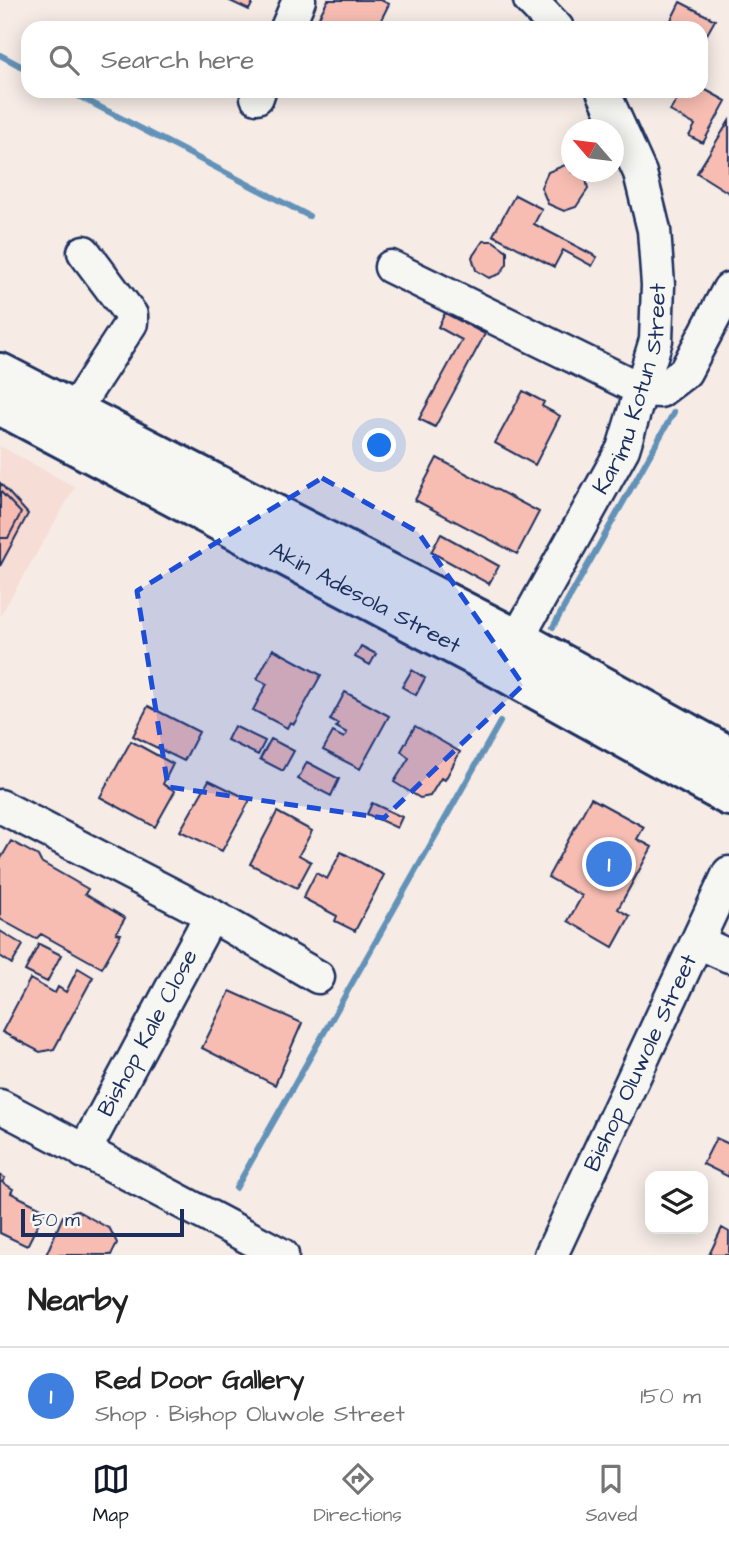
<!DOCTYPE html>
<meta charset="utf-8">
<style>
body{margin:0;font-family:"Architects Daughter",sans-serif;background:#f6f6f6;color:#222}
.controls{position:absolute;right:21px;bottom:21px;display:grid;overflow:hidden;border-radius:14px;box-shadow:0 4px 18px #0003}
.controls button{width:63px;height:63px;display:grid;place-items:center;padding:0;border:0;border-bottom:2px solid #e0e0e0;background:#fff;color:#222;font:35px sans-serif}
.compass{position:absolute;left:561px;top:119px;width:63px;height:63px;border-radius:50%;background:#fff;box-shadow:0 4px 18px #0003;rotate:298deg}
.scale{position:absolute;left:21px;bottom:18px;width:163px;box-sizing:border-box;padding-left:7px;border:4px solid #1b2f5e;border-top:0;font-size:19px;line-height:24px;white-space:nowrap;color:#1b2f5e;-webkit-text-stroke:5px #f6f6f2;paint-order:stroke}
.you{position:absolute;left:380px;top:446px;width:24px;height:24px;margin:-18px;border:5px solid #fff;border-radius:50%;background:#1a73e8;box-shadow:0 0 0 10px #1a73e833}
.badge{display:grid;place-items:center;width:46px;height:46px;border-radius:50%;background:#111827;color:#fff;font-size:23px;font-weight:700}
.pin{position:absolute;translate:-50% -50%;border:4px solid #fff;box-shadow:0 2px 7px #0006}
.list{margin:0;padding:0;list-style:none}
h2{display:flex;justify-content:space-between;align-items:center;height:91px;margin:0;padding:0 28px;font-size:30px}
h2 small{font-size:23px;font-weight:400;color:#767676}
.list li{display:grid;grid-template-columns:46px 1fr auto;gap:21px;align-items:center;box-sizing:border-box;height:98px;padding:0 28px;border-top:2px solid #e0e0e0}
.list b{display:block;font-size:26px;white-space:nowrap}
.list p{margin:0;font-size:23px;white-space:nowrap;color:#767676}
.list em{font-size:23px;font-style:normal;color:#767676}
.icon{flex:none;width:38px;height:38px;fill:none;stroke:currentColor;stroke-width:2;stroke-linecap:round;stroke-linejoin:round}
.map{position:relative;flex:none;width:729px;height:1255px;overflow:hidden}
.search{position:absolute;background:#fff;box-shadow:0 4px 18px #0003;left:21px;right:21px;top:21px;height:77px;display:flex;align-items:center;gap:18px;box-sizing:border-box;padding:0 24px;border-radius:21px;color:#767676;font-size:26px}
.sheet{height:189px;background:#fff}
nav{display:flex;justify-content:space-around;align-items:center;box-sizing:border-box;height:98px;border-top:2px solid #e0e0e0;background:#fff;font-size:19px;color:#767676}
nav a{display:grid;justify-items:center;gap:4px}
nav .on{color:#111827}
.map>svg:first-child{display:block}
.built{fill:#f6ddd6}
.lines{fill:none;stroke-linecap:round;stroke-linejoin:round}
.stream{stroke:#6492b9;stroke-width:6}
.building{fill:#f7bdb2;stroke:#1b2f5e;stroke-width:2}
.minor-casing{stroke:#1b2f5e;stroke-width:37}
.major-casing{stroke:#1b2f5e;stroke-width:44}
.minor{stroke:#f6f6f2;stroke-width:32}
.major{stroke:#f6f6f2;stroke-width:38}
.marked{fill:#1d4ed8;fill-opacity:0.2;stroke:#1d4ed8;stroke-width:5;stroke-dasharray:14 9;stroke-linejoin:round}
.labels{text-anchor:middle;dominant-baseline:central;stroke-width:6;stroke-linejoin:round;paint-order:stroke}
.street-label{font-size:23px;fill:#1b2f5e;stroke:#f6f6f2}
</style>
<div class="map">
<svg width="729" height="1255" viewBox="0 0 729 1255">
<rect width="100%" height="100%" fill="#f6ebe5"/>
<filter id="ink" filterUnits="userSpaceOnUse"><feTurbulence type="fractalNoise" baseFrequency=".0143" numOctaves="2"/><feDisplacementMap in="SourceGraphic" scale="14" xChannelSelector="R" yChannelSelector="G"/><feConvolveMatrix kernelMatrix="1 2 1 2 8 2 1 2 1" color-interpolation-filters="sRGB"/></filter>
<g filter="url(#ink)">
<!-- built -->
<path class="built" d="M0,446L75,487L0,616Z"/>
<g class="lines">
<!-- stream -->
<path class="stream" d="M0,55L28,70
M69,91L309,216
M553,627L674,412
M236,1188L500,722"/>
</g>
<!-- building -->
<path class="building" d="M228,0H254L249,10Z
M328,0H381L389,4L377,28H313Z
M680,2L715,20L701,45V28H667Z
M704,89L726,101L703,143L689,136L695,125L670,111L682,91H696L701,94Z
M729,121V193L697,173Z
M565,165L572,167V172L585,173L588,189L576,207L564,211L548,204L541,187L548,172Z
M515,195L542,209L534,224L597,257L592,266L563,250L554,267L493,235Z
M483,241H493L507,251V264L500,274L489,278L476,270L472,257Z
M445,313L485,334L435,427L419,419L462,340L438,327Z
M523,391L544,402L542,406L560,416L535,465L495,443Z
M437,458L539,512L517,554L415,500Z
M0,483L28,514L0,566Z
M0,491L21,513L8,538H0Z
M441,534L499,566L489,584L431,552Z
M361,646L376,654L370,665L355,657Z
M273,649L321,675L294,724L290,722L287,728L253,710L267,684L257,679Z
M412,670L425,678L416,695L402,687Z
M345,692L389,716L360,769L323,750L333,732L344,738L347,733L336,727L338,724L330,720Z
M148,706L199,732L184,761L133,736Z
M234,726L265,741L258,755L227,740Z
M415,726L460,752L445,780L441,778L430,796L420,798L394,782L409,758L401,751Z
M271,739L294,751L283,771L260,759Z
M131,741L173,764L163,784L175,791L155,827L100,797Z
M307,762L339,779L331,796L298,779Z
M209,780L250,800L222,851L180,831Z
M591,798L644,827L637,839L652,847L618,909L630,916L613,947L568,921L582,896L548,877Z
M372,803L402,817L397,828L367,814Z
M277,812L312,831L299,855L311,862L297,888L250,864Z
M11,841L38,856L41,862L88,889L85,894L125,918L116,933L121,934L102,968L41,934L36,939L0,919V860Z
M341,852L384,875L355,931L335,921L337,916L303,898L316,873L327,879Z
M0,931L23,945L12,964L0,956Z
M39,944L61,955L47,982L25,971Z
M78,968L93,977L54,1049L40,1052L2,1032L30,979L55,993L58,987L66,992Z
M230,991L302,1023L275,1085L202,1048Z
M716,1138L729,1144V1177L703,1164Z
M0,1175L5,1178L2,1182L13,1189L11,1193L45,1210L27,1246L0,1233Z
M76,1210L110,1229L117,1243L111,1255H46L63,1216Z
M722,1228L729,1232V1255H709Z"/>
<g class="lines">
<defs>
<g id="minor">
<path d="M530,0L557,28"/>
<path d="M287,28L299,0"/>
<path d="M257,97L259,91"/>
<path d="M391,267L642,390L660,391L685,372L729,289"/>
<path d="M73,412L131,323V315L84,252"/>
<path id="s1" d="M506,659L623,449L656,340L658,285L654,230L640,173L603,91"/>
<path d="M0,806L211,915L318,977"/>
<path d="M698,942L729,956"/>
<path d="M0,1106L282,1255"/>
<path id="s2" d="M84,1152L211,915"/>
<path id="s3" d="M551,1255L729,873"/>
</g>
<g id="major">
<path d="M0,373L517,639L729,756"/>
<path id="s4" d="M0,405L500,669L729,796"/>
</g>
</defs>
<!-- minor casing -->
<use href="#minor" class="minor-casing"/>
<!-- major casing -->
<use href="#major" class="major-casing"/>
<!-- minor -->
<use href="#minor" class="minor"/>
<!-- major -->
<use href="#major" class="major"/>
</g>
</g>
<!-- marked area -->
<path class="marked" d="M322,478L418,532L523,685L384,818L168,787L137,591Z"/>
<g class="labels">
<!-- street labels -->
<g class="street-label">
<text stroke="none"><textPath href="#s1" startOffset="301">Karimu Kotun Street</textPath></text>
<text stroke="none"><textPath href="#s4" startOffset="413">Akin Adesola Street</textPath></text>
<text stroke="none"><textPath href="#s2" startOffset="135">Bishop Kale Close</textPath></text>
<text stroke="none"><textPath href="#s3" startOffset="212">Bishop Oluwole Street</textPath></text>
</g>
</g>
</svg>
<div class="controls">
<button><svg class="icon" aria-label="layers" viewBox="0 0 24 24"><path d="M12 4l9 5-9 5-9-5zM3 14l9 5 9-5"/></svg></button>
</div>
<svg class="compass" viewBox="-18 -18 36 36"><path d="M0-13l5 13h-10z" fill="#e53935"/><path d="M0 13l5-13h-10z" fill="#767676"/></svg>
<div class="scale">50 m</div>
<div class="you"></div>
<div class="pin badge" style="left:609px;top:864px;background:#3f7fe0">1</div>
<div class="search"><svg class="icon" aria-label="search" viewBox="0 0 24 24"><circle cx="10" cy="10" r="6"/><path d="M15 15l6 6"/></svg>Search here</div>
</div>
<section class="sheet">
<h2>Nearby<small></small></h2>
<ul class="list">
<li><span class="badge" style="background:#3f7fe0">1</span><div><b>Red Door Gallery</b><p>Shop · Bishop Oluwole Street</p></div><em>150 m</em></li>
</ul>
</section>
<nav>
<a class="on"><svg class="icon" aria-label="map" viewBox="0 0 24 24"><path d="M3 6l6-2 6 2 6-2v14l-6 2-6-2-6 2zM9 4v14M15 6v14"/></svg>Map</a>
<a><svg class="icon" aria-label="directions" viewBox="0 0 24 24"><path d="M12 3l9 9-9 9-9-9zM9 14v-3h6M13 9l2 2-2 2"/></svg>Directions</a>
<a><svg class="icon" aria-label="saved" viewBox="0 0 24 24"><path d="M7 4h10v16l-5-4-5 4z"/></svg>Saved</a>
</nav>
